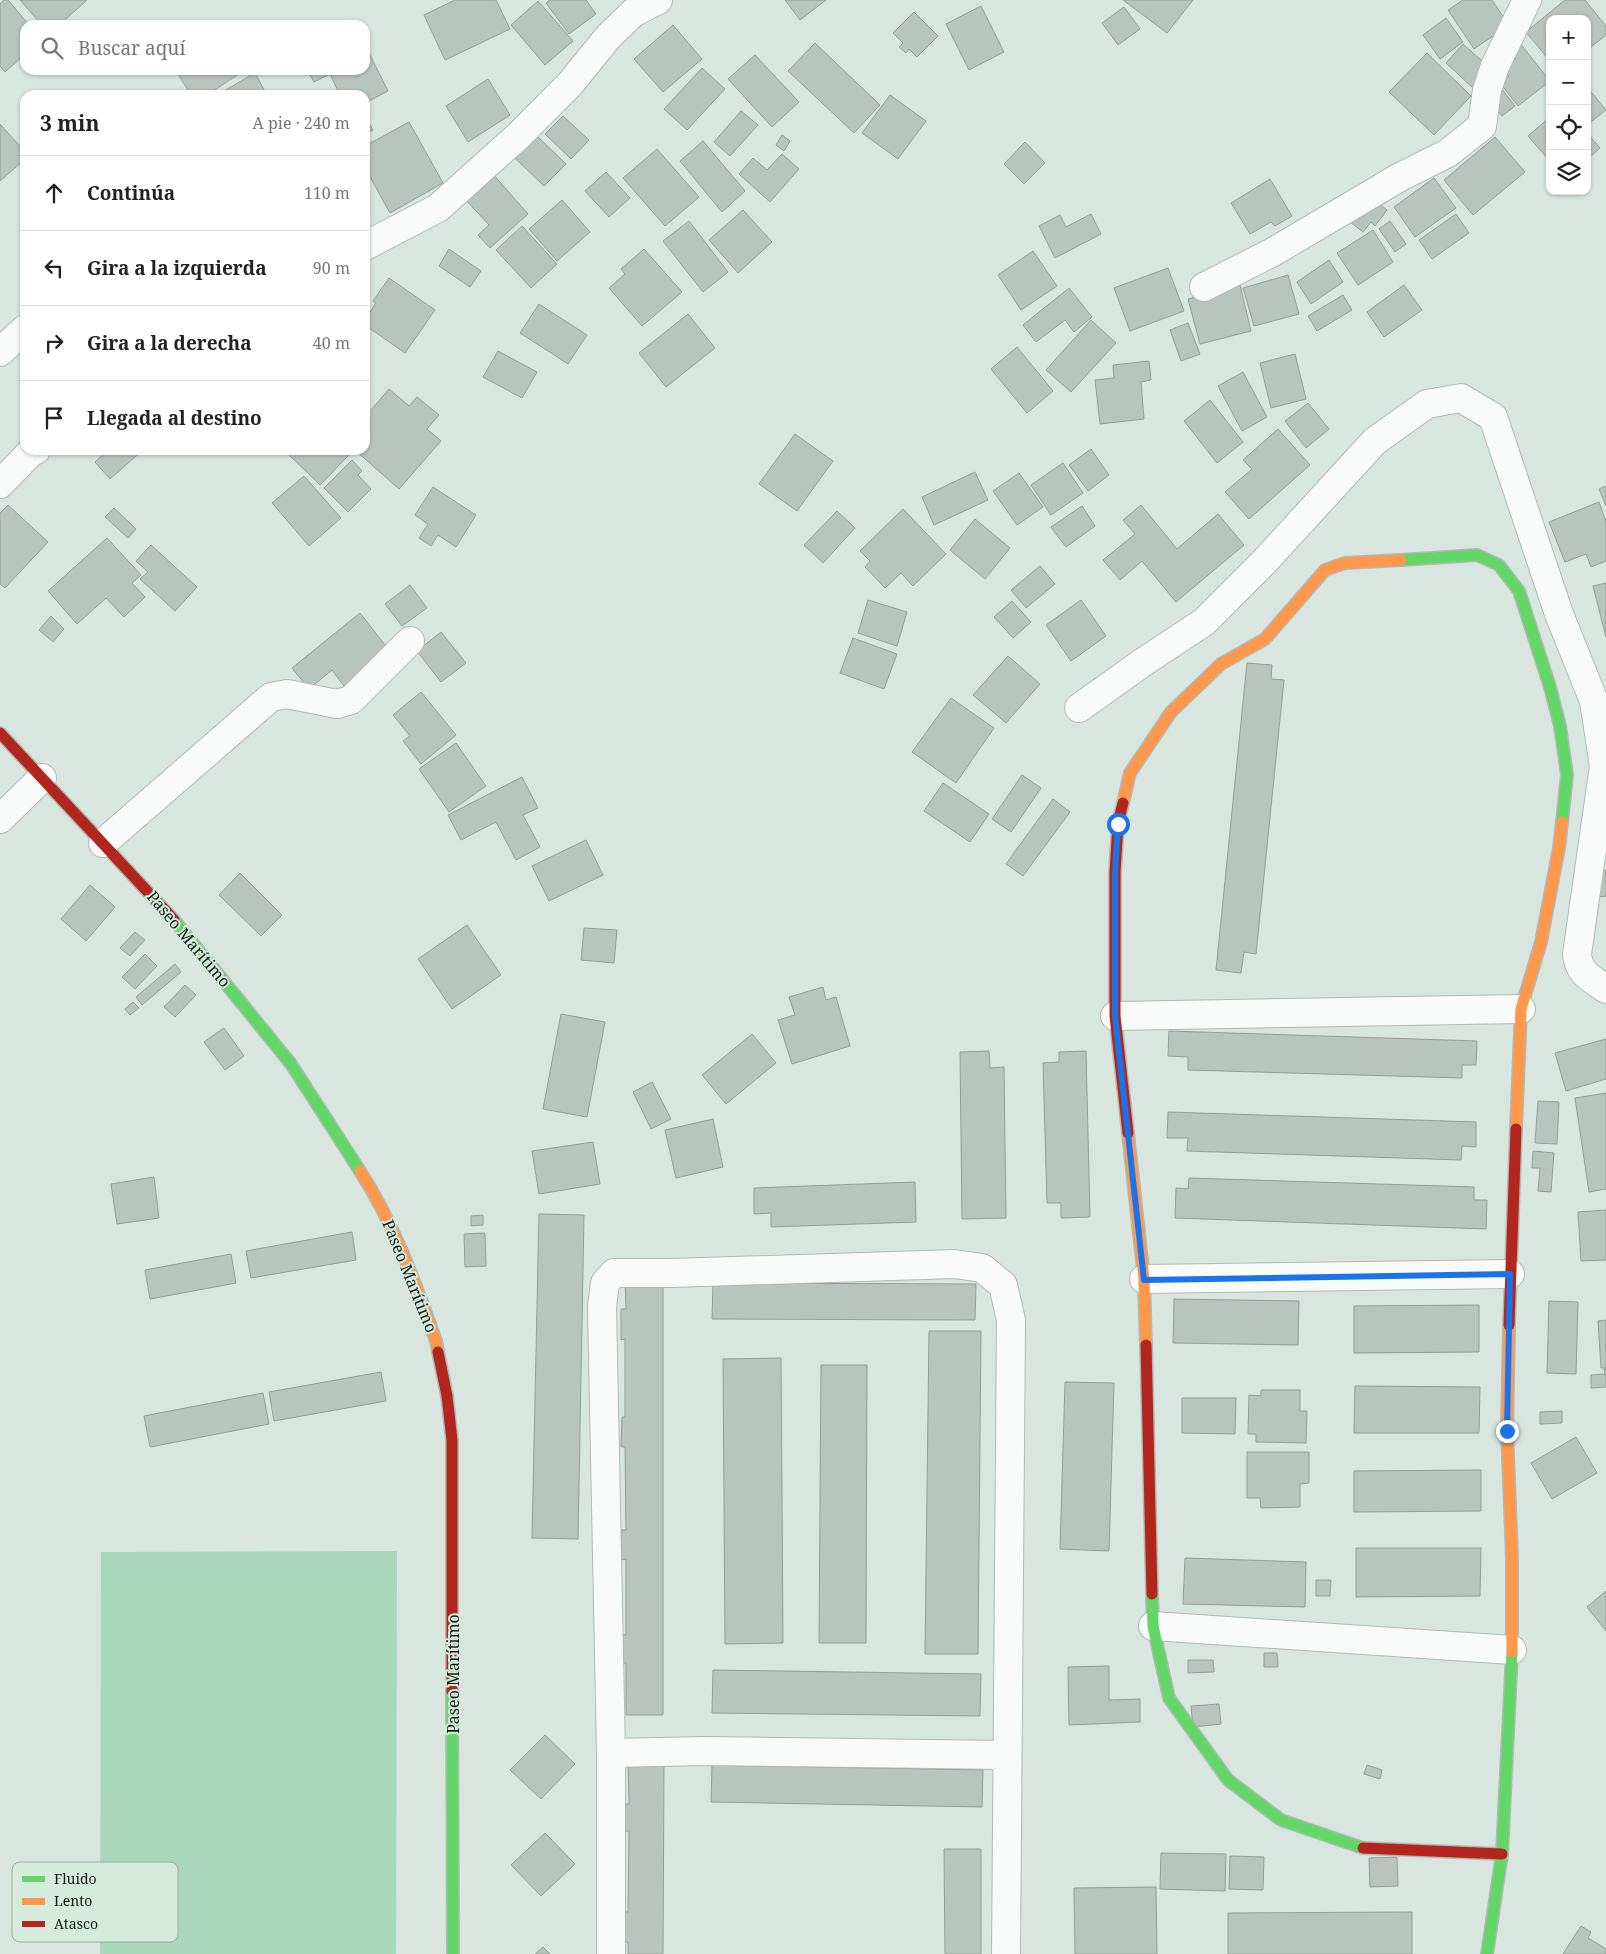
<!DOCTYPE html>
<html lang="es">
<meta charset="utf-8">
<style>
body{margin:0;font-family:"Noto Serif",serif;background:#f6f6f6;color:#222}
.controls{position:absolute;right:15px;top:15px;display:grid;overflow:hidden;border-radius:10px;box-shadow:0 1px 4px #0004}
.controls button{width:45px;height:45px;display:grid;place-items:center;padding:0;border:0;border-bottom:1px solid #e0e0e0;background:#fff;color:#222;font:25px sans-serif}
.stop{position:absolute;width:15px;height:15px;margin:-11px;border:4px solid #1a73e8;border-radius:50%;background:#fff}
.stop.end{background:#1a73e8;border-color:#fff;box-shadow:0 1px 5px #0008}
.list{margin:0;padding:0;list-style:none}
h2{display:flex;justify-content:space-between;align-items:center;height:65px;margin:0;padding:0 20px;font-size:21px}
h2 small{font-size:16px;font-weight:400;color:#767676}
.list li{display:grid;grid-template-columns:32px 1fr auto;gap:15px;align-items:center;box-sizing:border-box;height:75px;padding:0 20px;border-top:1px solid #e0e0e0}
.list b{display:block;font-size:19px;white-space:nowrap}
.list em{font-size:16px;font-style:normal;color:#767676}
.icon{flex:none;width:28px;height:28px;fill:none;stroke:currentColor;stroke-width:2;stroke-linecap:round;stroke-linejoin:round}
.map{position:relative;flex:none;width:1606px;height:1954px;overflow:hidden}
.search{position:absolute;background:#fff;box-shadow:0 1px 4px #0004;left:20px;top:20px;width:350px;height:55px;display:flex;align-items:center;gap:12px;box-sizing:border-box;padding:0 18px;border-radius:15px;color:#767676;font-size:19px}
.panel{position:absolute;background:#fff;box-shadow:0 1px 4px #0004;left:20px;top:90px;width:350px;height:365px;border-radius:15px}
.map>svg:first-child{display:block}
.green{fill:#a8d7bd}
.building{fill:#bac4be;stroke:#939c97}
.lines{fill:none;stroke-linecap:round;stroke-linejoin:round}
.street-casing{stroke:#b0b9b4;stroke-width:30}
.fast-casing{stroke:#b0b9b4;stroke-width:14}
.slow-casing{stroke:#b0b9b4;stroke-width:14}
.jam-casing{stroke:#b0b9b4;stroke-width:14}
.street{stroke:#f9fbfa;stroke-width:28}
.fast{stroke:#63d668;stroke-width:11}
.slow{stroke:#ff974d;stroke-width:11}
.jam{stroke:#b3261e;stroke-width:11}
.route{stroke:#1a73e8;stroke-width:6}
.labels{text-anchor:middle;dominant-baseline:central;stroke-width:4;stroke-linejoin:round;paint-order:stroke}
.street-label{font-size:16px;fill:#121a15;stroke:#d4ebde}
.key{fill:#d4ebde;stroke:#9aaca2;stroke-width:1}
.key-label{font-size:14px;fill:#121a15}
</style>
<div class="map">
<svg width="1606" height="1954" viewBox="0 0 1606 1954">
<rect width="100%" height="100%" fill="#d9e6df"/>
<!-- green -->
<path class="green" d="M397,1551L396,1954H100L101,1552Z"/>
<!-- building -->
<path class="building" d="M4,0H8L29,25H25V54L5,72L0,66V4Z
M20,0H86V1L59,25H42Z
M455,0H496L510,29L445,60L424,15Z
M550,0H586L596,14L569,34L546,3Z
M785,0H826L800,20Z
M1123,0H1193L1167,33Z
M1463,0H1492L1509,25L1474,49L1448,10Z
M1565,0H1585L1606,26V35L1587,50V19H1550V61L1526,32Z
M538,1L573,41L545,65L511,25Z
M981,6L1004,52L969,70L946,24Z
M1124,7L1140,29L1118,45L1102,23Z
M914,12L938,36L917,57L909,49L906,53L899,47L903,43L893,33Z
M1446,18L1463,42L1440,59L1423,35Z
M673,25L702,59L663,92L634,59Z
M1519,42L1550,81L1518,106L1500,83L1509,76L1502,69L1516,58L1509,50Z
M815,43L880,105L854,133L788,71Z
M1463,44L1490,68L1472,87L1446,63Z
M365,45L388,91L365,103V95H340L330,74L314,82L307,70H365Z
M1427,53L1471,96L1434,135L1389,92Z
M755,55L799,102L772,127L728,79Z
M702,68L725,89L687,130L664,109Z
M177,70H245L207,95H191L176,71Z
M255,73L267,95H217Z
M488,79L510,115L468,142L446,106Z
M1587,87L1606,110L1587,125Z
M1502,89L1515,106L1502,116L1489,99Z
M890,95L926,121L898,159L862,133Z
M741,111L758,125L730,156L714,142Z
M365,116L373,130L365,135Z
M563,116L589,140L571,159L545,134Z
M1550,117V161L1528,136Z
M409,122L443,183L390,213L365,168V146Z
M0,124L25,152V159L0,181Z
M1587,133L1600,148L1590,157L1587,155Z
M536,135L566,164L544,186L515,158Z
M782,135L790,141L784,151L776,145Z
M1495,137L1525,172L1473,215L1444,180Z
M703,141L745,191L722,212L680,161Z
M1025,142L1045,163L1024,184L1004,164Z
M657,149L699,197L665,226L623,178Z
M782,154L799,169L770,202L739,174L753,158L767,170Z
M606,172L630,198L609,217L585,191Z
M492,173L528,214L490,248L478,235L489,225L464,198Z
M1434,178L1456,208L1415,237L1394,207Z
M1270,179L1292,216L1275,226L1271,222L1250,234L1231,203Z
M1372,198L1387,210L1375,226L1371,222L1363,232L1345,218Z
M562,200L590,232L557,261L529,229Z
M743,210L772,242L738,273L709,240Z
M1091,214L1101,234L1055,258L1039,226L1060,215L1066,227Z
M1456,214L1469,233L1432,259L1419,240Z
M689,221L728,272L703,292L663,241Z
M1390,221L1406,244L1395,252L1379,229Z
M522,226L557,264L531,288L496,250Z
M1373,230L1393,262L1358,285L1337,253Z
M449,249L481,271L470,287L439,266Z
M644,249L682,292L642,326L609,288L625,274L621,269Z
M1033,251L1057,286L1021,310L998,275Z
M1329,260L1343,282L1311,304L1297,282Z
M1168,268L1184,311L1130,331L1114,288Z
M1288,275L1299,314L1254,326L1243,288Z
M389,278L435,310L405,353L365,325V320L376,303L373,301Z
M1240,285L1251,331L1200,344L1188,299Z
M1404,285L1422,310L1384,337L1367,312Z
M1069,288L1092,317L1074,332L1065,320L1036,342L1023,325Z
M1343,295L1352,310L1317,331L1308,316Z
M539,304L587,335L568,364L520,333Z
M688,314L715,348L666,387L639,353Z
M1091,320L1116,343L1071,392L1046,370Z
M1188,323L1200,354L1181,361L1170,330Z
M1017,347L1053,391L1027,413L991,369Z
M498,351L537,372L522,398L483,377Z
M1295,354L1306,399L1271,408L1260,363Z
M1149,361L1151,380L1141,382L1144,419L1100,424L1095,380L1114,378L1113,365Z
M1243,372L1267,417L1242,431L1218,386Z
M389,389L409,406L417,397L439,415L427,429L441,441L399,489L355,450H365V417Z
M1210,400L1243,442L1217,463L1184,421Z
M1308,403L1329,429L1306,448L1285,421Z
M1278,429L1310,465L1249,519L1225,492L1252,469L1243,460Z
M795,434L833,461L797,511L759,484Z
M1091,449L1109,475L1088,491L1069,465Z
M108,450H143L110,479L95,462Z
M284,450H344L349,455L320,485Z
M352,460L362,471L358,475L371,489L348,512L324,488Z
M1063,463L1083,493L1051,515L1031,485Z
M975,472L988,500L934,525L922,497Z
M1019,473L1043,507L1017,525L993,491Z
M304,476L341,518L309,546L272,503Z
M1606,486V506L1599,489Z
M433,487L476,515L456,547L438,535L431,546L419,538L428,524L415,515Z
M1599,502L1606,522V561L1591,567L1586,554L1565,562L1549,522Z
M8,505L48,542L5,588L0,584V513Z
M1141,505L1177,549L1218,514L1244,545L1176,602L1142,561L1120,580L1103,560L1135,534L1123,520Z
M1082,506L1095,526L1066,547L1051,527Z
M114,508L136,529L128,538L105,517Z
M903,509L946,554L913,586L901,573L885,588L865,567L870,561L860,551Z
M837,511L855,528L823,563L804,545Z
M975,519L1010,548L985,579L950,550Z
M107,538L141,575L132,583L145,597L124,617L106,598L77,624L48,591Z
M151,545L197,587L175,611L140,579L148,572L136,561Z
M1040,566L1055,584L1026,608L1011,590Z
M1606,583V637L1593,586Z
M410,585L427,608L402,626L385,604Z
M868,600L907,612L897,646L858,633Z
M1081,600L1106,636L1071,661L1046,625Z
M1012,601L1031,622L1013,638L994,617Z
M360,613L392,654L347,690L332,670L309,689L292,668Z
M51,616L64,629L53,642L39,630Z
M441,632L466,663L441,682L417,651Z
M853,638L897,654L884,689L840,673Z
M1008,656L1040,684L1006,723L973,695Z
M1247,663L1272,665L1271,679L1284,680L1256,954L1244,952L1241,973L1216,970Z
M421,692L456,735L421,764L403,741L410,736L393,715Z
M951,698L994,728L956,783L912,752Z
M456,743L486,786L449,812L419,769Z
M1022,775L1041,788L1011,832L992,819Z
M522,777L538,808L523,815L540,847L516,860L496,822L461,840L448,815Z
M943,783L989,814L970,842L924,811Z
M1053,799L1070,812L1023,876L1006,864Z
M586,840L603,875L549,901L532,866Z
M1606,870V896L1594,898L1590,873Z
M240,873L282,915L261,936L219,895Z
M90,885L115,907L86,941L61,919Z
M467,925L501,975L452,1009L418,959Z
M584,928L617,930L614,963L581,960Z
M135,932L145,940L130,956L120,948Z
M145,954L157,966L135,989L122,977Z
M175,964L181,972L142,1005L136,997Z
M185,985L196,995L175,1017L164,1007Z
M823,987L826,1000L836,997L850,1046L792,1064L778,1020L795,1015L789,997Z
M133,1002L139,1008L130,1015L125,1009Z
M561,1014L605,1022L587,1117L543,1109Z
M224,1028L244,1056L225,1070L204,1042Z
M1169,1031L1477,1041L1476,1065H1462V1078L1188,1070V1057L1168,1056Z
M752,1034L776,1063L726,1104L702,1075Z
M1606,1039V1079L1566,1091L1555,1053Z
M989,1051L990,1068L1004,1067L1006,1218L962,1219L960,1052Z
M1086,1051L1090,1217L1061,1218V1203H1047L1043,1063L1059,1062V1052Z
M652,1082L671,1119L651,1129L633,1092Z
M1606,1093V1189L1589,1192L1575,1098Z
M1538,1101L1559,1102L1557,1144L1535,1143Z
M1168,1112L1476,1122V1147L1462,1146L1461,1160L1187,1151L1188,1138H1167Z
M713,1119L723,1167L676,1178L665,1130Z
M593,1142L600,1184L539,1194L532,1151Z
M1533,1151L1554,1153L1551,1192L1538,1191L1540,1168H1532Z
M154,1177L159,1218L117,1224L111,1184Z
M1189,1178L1474,1187V1200H1487L1486,1229L1175,1218L1176,1188L1188,1189Z
M915,1182L916,1222L771,1227V1213L754,1214V1188Z
M1606,1210V1260L1581,1261L1578,1212Z
M539,1214L584,1215L578,1539L532,1538Z
M483,1215V1225L471,1226V1216Z
M352,1232L356,1260L251,1278L246,1251Z
M485,1233L486,1266L465,1267L464,1234Z
M231,1254L236,1283L150,1299L145,1270Z
M663,1277V1715H626V1663H620V1634L626,1635V1559L621,1560V1530H626L625,1447H621L622,1417H625V1339L621,1340V1309H626L625,1278Z
M713,1283L976,1284L975,1320L712,1319Z
M1174,1299L1299,1301L1298,1345L1173,1343Z
M1549,1301L1578,1302L1576,1374L1547,1373Z
M1479,1305V1352L1354,1353V1306Z
M1606,1320V1368H1601L1598,1321Z
M929,1331H981L978,1654H925Z
M781,1358L783,1643L725,1644L723,1359Z
M821,1365H867L866,1643H819Z
M1604,1369H1606V1387L1591,1388V1375L1605,1374Z
M381,1372L386,1401L274,1421L269,1392Z
M1065,1382L1114,1383L1109,1551L1060,1549Z
M1355,1386L1480,1387L1479,1433H1354Z
M1261,1390H1300V1411H1307L1306,1443L1256,1442V1434H1248L1249,1395L1261,1396Z
M263,1393L269,1424L150,1447L144,1416Z
M1182,1398H1236L1235,1434L1182,1433Z
M1562,1411V1423L1540,1424V1412Z
M1576,1437L1597,1473L1552,1499L1531,1463Z
M1247,1452H1309V1483L1300,1484V1507L1261,1508L1260,1498H1247Z
M1481,1470V1511L1354,1512V1471Z
M1356,1548H1481L1480,1596L1356,1597Z
M1185,1558L1306,1562L1305,1607L1183,1604Z
M1316,1580H1331L1330,1596H1316Z
M1606,1591V1631L1587,1607Z
M1264,1653H1277L1278,1667H1264Z
M1188,1660H1213L1214,1672L1188,1673Z
M1109,1666V1700L1140,1699V1722L1069,1725L1068,1667Z
M713,1670L981,1674L980,1716L712,1713Z
M1219,1704L1221,1724L1193,1727L1191,1706Z
M545,1735L575,1764L541,1799L510,1770Z
M628,1764H664L663,1954H628V1942L622,1943V1912H628L629,1831H622L621,1804H629Z
M712,1765L983,1770L982,1807L711,1802Z
M1367,1765L1382,1770L1380,1779L1364,1774Z
M545,1833L575,1864L541,1896L511,1865Z
M944,1849H981V1954H945Z
M1161,1853L1226,1854L1225,1891L1160,1889Z
M1230,1856L1264,1857L1263,1890L1229,1889Z
M1397,1857L1398,1886L1370,1887L1369,1858Z
M1156,1887L1157,1954H1075L1074,1888Z
M1412,1912V1954H1228V1913Z
M1581,1926L1591,1932L1588,1938L1606,1949V1954H1563Z
M543,1947L550,1954H535Z"/>
<g class="lines">
<defs>
<path id="street" d="M365,246L438,208L517,137L570,84L608,37L633,13L658,0
M1204,287L1273,252L1400,177L1448,153L1482,126L1487,90L1495,66L1527,0
M0,352L25,329
M0,484L31,452L36,450
M1079,708L1142,663L1204,622L1264,562L1375,441L1427,404L1461,398L1493,417L1559,614L1594,701L1604,766L1577,954C1579,974 1591,978 1606,989
M0,819L42,778
M103,843L271,697L287,694L337,704L351,700L410,641
M1115,1016L1521,1009
M1144,1279L1510,1274
M1153,1626L1512,1650
M611,1753L705,1751L1006,1755
M611,1954V1753L602,1307L605,1283L614,1273H672L955,1264L982,1268L1003,1285L1011,1320L1006,1954"/>
<path id="fast" d="M1401,560L1477,555L1499,565L1519,591L1550,687L1560,726L1567,775L1562,822
M174,920L291,1064L360,1171
M1152,1594L1153,1626L1169,1698L1228,1780L1281,1820L1363,1848
M452,1691L453,1954
M1487,1954L1502,1854L1512,1652"/>
<path id="slow" d="M1123,803L1130,773L1171,712L1221,664L1265,639L1325,570L1345,563L1401,560
M1516,1129L1521,1009L1541,942L1559,848L1562,822
M1128,1133L1144,1279L1146,1345
M360,1171C394,1224 415,1282 436,1341L438,1352
M1509,1325L1507,1431L1512,1557V1652"/>
<path id="jam" d="M0,733L174,920
M1123,803L1118,823L1115,873V1016L1128,1133
M1509,1325L1516,1129
M1146,1345L1152,1594
M438,1352L447,1396L452,1440V1691
M1363,1848L1502,1854"/>
</defs>
<!-- street casing -->
<use href="#street" class="street-casing"/>
<!-- fast casing -->
<use href="#fast" class="fast-casing"/>
<!-- slow casing -->
<use href="#slow" class="slow-casing"/>
<!-- jam casing -->
<use href="#jam" class="jam-casing"/>
<!-- street -->
<use href="#street" class="street"/>
<!-- fast -->
<use href="#fast" class="fast"/>
<!-- slow -->
<use href="#slow" class="slow"/>
<!-- jam -->
<use href="#jam" class="jam"/>
</g>
<g class="lines">
<!-- route -->
<path class="route" d="M1118,824L1115,873V1016L1144,1280L1510,1274L1507,1431"/>
</g>
<g class="labels">
<!-- street labels -->
<g class="street-label">
<text transform="translate(189 939) rotate(50)">Paseo Marítimo</text>
<text transform="translate(410 1276) rotate(68)">Paseo Marítimo</text>
<text transform="translate(453 1674) rotate(-90)">Paseo Marítimo</text>
</g>
</g>
<!-- legend -->
<rect x="12" y="1862" width="166" height="80" rx="8" class="key"/>
<rect x="22" y="1876" width="23" height="6" fill="#63d668"/>
<rect x="22" y="1898" width="23" height="7" fill="#ff974d"/>
<rect x="22" y="1921" width="23" height="6" fill="#b3261e"/>
<g class="key-label">
<text x="54" y="1884">Fluido</text>
<text x="54" y="1906">Lento</text>
<text x="54" y="1929">Atasco</text>
</g>
</svg>
<div class="controls">
<button>+</button>
<button>−</button>
<button><svg class="icon" aria-label="locate" viewBox="0 0 24 24"><circle cx="12" cy="12" r="6"/><path d="M12 2v4M12 18v4M2 12h4M18 12h4"/></svg></button>
<button><svg class="icon" aria-label="layers" viewBox="0 0 24 24"><path d="M12 4l9 5-9 5-9-5zM3 14l9 5 9-5"/></svg></button>
</div>
<div class="stop" style="left:1118px;top:824px"></div>
<div class="stop end" style="left:1507px;top:1431px"></div>
<div class="search"><svg class="icon" aria-label="search" viewBox="0 0 24 24"><circle cx="10" cy="10" r="6"/><path d="M15 15l6 6"/></svg>Buscar aquí</div>
<section class="panel">
<h2>3 min<small>A pie · 240 m</small></h2>
<ul class="list">
<li><svg class="icon" aria-label="ahead" viewBox="0 0 24 24"><path d="M12 20V5M6 11l6-6 6 6"/></svg><div><b>Continúa</b></div><em>110 m</em></li>
<li><svg class="icon" aria-label="left" viewBox="0 0 24 24"><path d="M17 20v-9H6M10 6l-5 5 5 5"/></svg><div><b>Gira a la izquierda</b></div><em>90 m</em></li>
<li><svg class="icon" aria-label="right" viewBox="0 0 24 24"><path d="M7 20v-9h11M14 6l5 5-5 5"/></svg><div><b>Gira a la derecha</b></div><em>40 m</em></li>
<li><svg class="icon" aria-label="arrive" viewBox="0 0 24 24"><path d="M6 21V4h12l-3 4 3 4H6"/></svg><div><b>Llegada al destino</b></div></li>
</ul>
</section>
</div>
